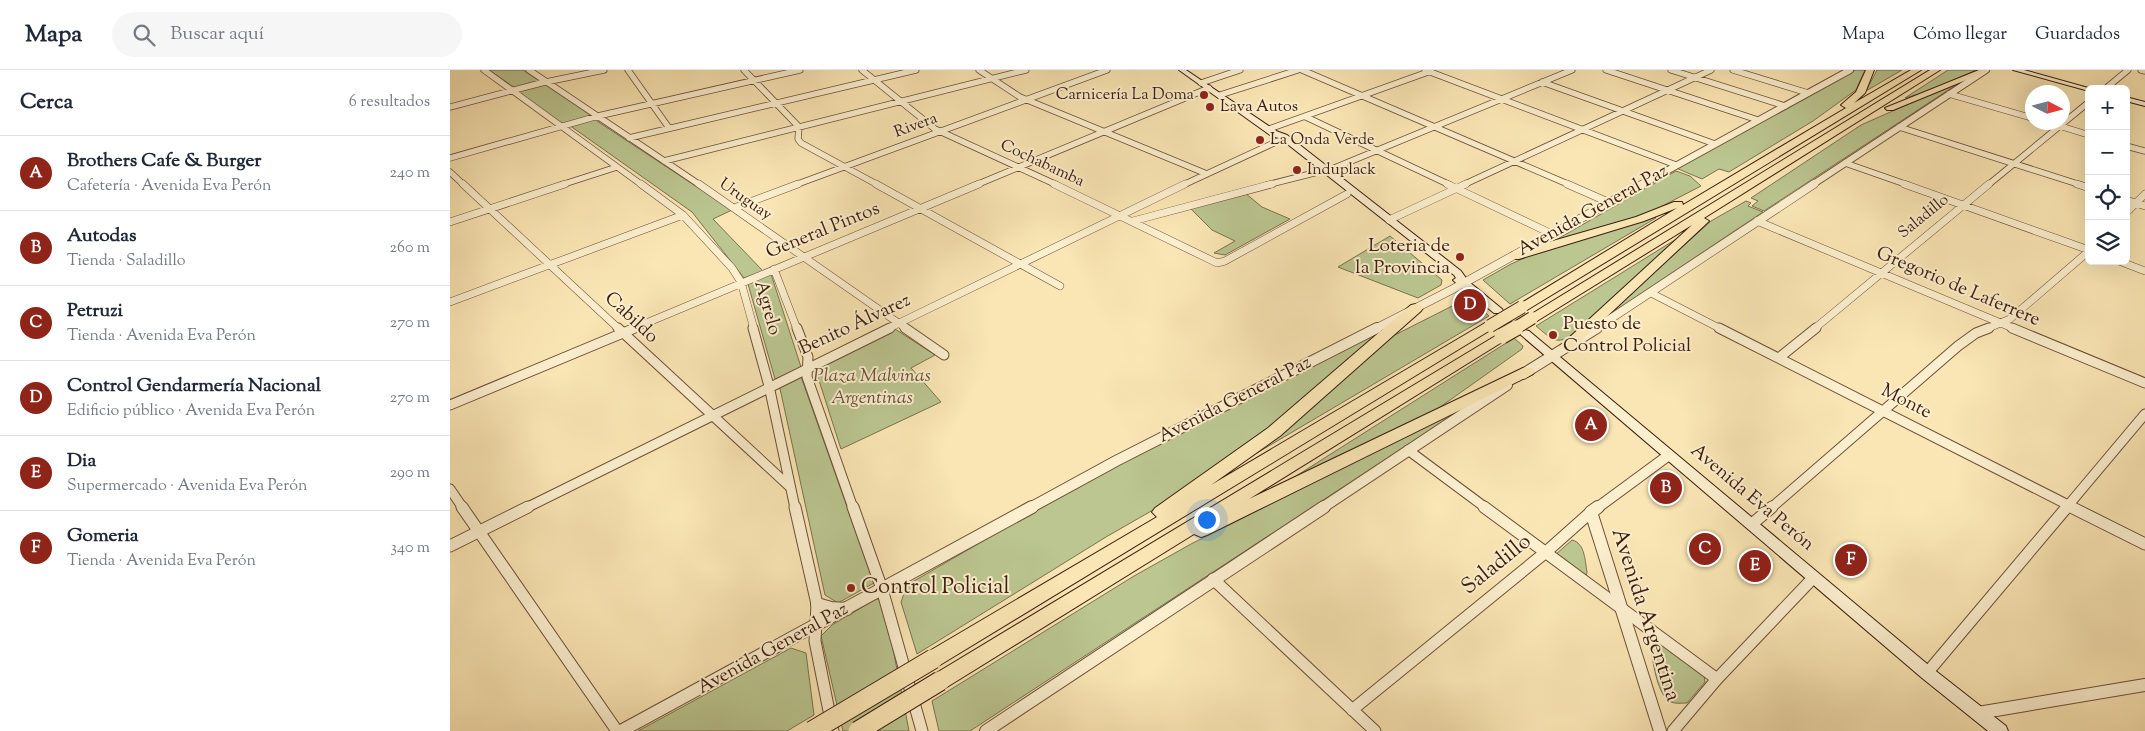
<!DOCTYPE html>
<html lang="es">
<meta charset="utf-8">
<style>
body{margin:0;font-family:"Sorts Mill Goudy",serif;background:#f6f6f7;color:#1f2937}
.controls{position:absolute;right:15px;top:15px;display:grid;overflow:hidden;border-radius:8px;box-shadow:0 5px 20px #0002}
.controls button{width:45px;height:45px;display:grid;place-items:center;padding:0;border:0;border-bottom:1px solid #e0e1e3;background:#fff;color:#1f2937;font:25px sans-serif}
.compass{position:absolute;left:1575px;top:15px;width:45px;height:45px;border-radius:50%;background:#fff;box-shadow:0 5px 20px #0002;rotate:96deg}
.you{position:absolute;left:756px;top:449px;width:18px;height:18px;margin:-12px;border:4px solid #fff;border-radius:50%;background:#1a73e8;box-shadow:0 0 0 8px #1a73e833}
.badge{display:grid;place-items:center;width:32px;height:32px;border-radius:50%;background:#8f2418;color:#fff;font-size:16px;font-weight:700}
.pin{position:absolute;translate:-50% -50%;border:2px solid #fff;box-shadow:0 1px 5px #0006}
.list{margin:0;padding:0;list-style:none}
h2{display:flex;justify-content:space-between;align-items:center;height:65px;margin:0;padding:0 20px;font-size:21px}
h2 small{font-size:16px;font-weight:400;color:#747a83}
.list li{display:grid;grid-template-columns:32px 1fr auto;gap:15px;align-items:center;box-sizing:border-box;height:75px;padding:0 20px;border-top:1px solid #e0e1e3}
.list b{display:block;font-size:19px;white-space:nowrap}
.list p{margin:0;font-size:16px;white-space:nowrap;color:#747a83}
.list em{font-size:16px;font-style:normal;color:#747a83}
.icon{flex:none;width:28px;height:28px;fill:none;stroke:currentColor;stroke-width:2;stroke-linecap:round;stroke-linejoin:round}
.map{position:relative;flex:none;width:1695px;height:661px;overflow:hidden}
header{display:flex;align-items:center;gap:30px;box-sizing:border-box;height:70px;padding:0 25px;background:#fff;border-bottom:1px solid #e0e1e3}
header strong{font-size:24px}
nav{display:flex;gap:28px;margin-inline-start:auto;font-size:18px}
.search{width:350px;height:45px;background:#f6f6f7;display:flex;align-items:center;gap:12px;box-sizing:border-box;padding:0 18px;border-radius:28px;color:#747a83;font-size:19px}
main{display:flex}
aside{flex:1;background:#fff}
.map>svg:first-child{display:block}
.green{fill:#bbc690;stroke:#7c7150}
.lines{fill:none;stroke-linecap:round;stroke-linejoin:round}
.minor-far3-casing{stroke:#6c4e38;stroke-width:7}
.minor-far2-casing{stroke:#6c4e38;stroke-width:8}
.minor-far1-casing{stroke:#6c4e38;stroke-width:11}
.minor-casing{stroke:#6c4e38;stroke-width:13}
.tertiary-far3-casing{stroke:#6c4e38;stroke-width:8}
.tertiary-far2-casing{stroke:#6c4e38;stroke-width:9}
.tertiary-far1-casing{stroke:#6c4e38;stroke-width:12}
.tertiary-casing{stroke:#6c4e38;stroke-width:14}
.secondary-casing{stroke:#3c1c0f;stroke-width:2}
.motorway-casing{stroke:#3c1c0f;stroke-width:2}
.minor-far3{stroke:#fcefce;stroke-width:5.5}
.minor-far2{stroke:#fcefce;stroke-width:7}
.minor-far1{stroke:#fcefce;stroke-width:9}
.minor{stroke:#fcefce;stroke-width:11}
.tertiary-far3{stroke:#fcefce;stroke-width:6}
.tertiary-far2{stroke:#fcefce;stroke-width:8}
.tertiary-far1{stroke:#fcefce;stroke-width:10}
.tertiary{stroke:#fcefce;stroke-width:12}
.secondary{fill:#fcefce;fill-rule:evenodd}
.motorway{fill:#fae6b4;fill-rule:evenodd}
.motorway-bridge-far2-casing{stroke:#3c1c0f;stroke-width:14;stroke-linecap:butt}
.motorway-bridge-far1-casing{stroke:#3c1c0f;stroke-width:17;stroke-linecap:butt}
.motorway-bridge-casing{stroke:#3c1c0f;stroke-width:21;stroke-linecap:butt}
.motorway-bridge-far2{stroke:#fae6b4;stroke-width:12}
.motorway-bridge-far1{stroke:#fae6b4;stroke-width:15}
.motorway-bridge{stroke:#fae6b4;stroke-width:19}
.poi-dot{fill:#8f2418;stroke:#fcefce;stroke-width:2}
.labels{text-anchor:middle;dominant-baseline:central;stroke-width:4;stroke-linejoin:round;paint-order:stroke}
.far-poi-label{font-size:16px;fill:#3c1c0f;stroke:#fcefce;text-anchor:start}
.far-street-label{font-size:16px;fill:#3c1c0f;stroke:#fcefce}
.street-label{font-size:19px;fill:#3c1c0f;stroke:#fcefce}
.poi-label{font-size:19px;fill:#3c1c0f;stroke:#fcefce;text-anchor:end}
.park-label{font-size:19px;font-style:italic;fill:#624f36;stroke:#fcefce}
.near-street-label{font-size:22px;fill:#3c1c0f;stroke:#fcefce}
.near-poi-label{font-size:22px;fill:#3c1c0f;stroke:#fcefce;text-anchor:start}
</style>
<header>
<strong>Mapa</strong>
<div class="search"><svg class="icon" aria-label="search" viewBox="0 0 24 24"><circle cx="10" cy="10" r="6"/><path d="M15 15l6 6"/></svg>Buscar aquí</div>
<nav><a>Mapa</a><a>Cómo llegar</a><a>Guardados</a></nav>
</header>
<main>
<aside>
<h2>Cerca<small>6 resultados</small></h2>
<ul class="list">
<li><span class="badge">A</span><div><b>Brothers Cafe &amp; Burger</b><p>Cafetería · Avenida Eva Perón</p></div><em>240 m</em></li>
<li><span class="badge">B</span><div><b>Autodas</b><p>Tienda · Saladillo</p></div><em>260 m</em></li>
<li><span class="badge">C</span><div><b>Petruzi</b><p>Tienda · Avenida Eva Perón</p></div><em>270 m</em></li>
<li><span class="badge">D</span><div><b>Control Gendarmería Nacional</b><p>Edificio público · Avenida Eva Perón</p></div><em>270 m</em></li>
<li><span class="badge">E</span><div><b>Dia</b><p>Supermercado · Avenida Eva Perón</p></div><em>290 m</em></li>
<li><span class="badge">F</span><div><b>Gomeria</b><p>Tienda · Avenida Eva Perón</p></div><em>340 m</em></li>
</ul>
</aside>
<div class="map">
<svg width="1695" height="661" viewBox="0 0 1695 661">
<rect width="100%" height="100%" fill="#fae6b4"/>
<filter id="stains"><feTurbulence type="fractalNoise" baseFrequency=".004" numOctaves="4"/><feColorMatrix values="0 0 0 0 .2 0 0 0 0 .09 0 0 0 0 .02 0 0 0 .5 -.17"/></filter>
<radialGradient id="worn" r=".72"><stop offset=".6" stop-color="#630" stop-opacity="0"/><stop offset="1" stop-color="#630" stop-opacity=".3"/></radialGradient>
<!-- green -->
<path class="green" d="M39,0H73L90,11L65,18Z
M1405,0H1415L1406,20L1363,51L1279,102L1269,99L1252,109L1226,98Z
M1427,0H1452L1416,21Z
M1498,0H1526L1476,22L1455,28Z
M1515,9L1314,141L1302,136L1308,131L1301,128L1411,55Z
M95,13L144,46L112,54L66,20Z
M144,49L282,140L263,149L313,201L294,208L242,142L119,55Z
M1226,101L1240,106L1251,116L1193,146L1104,171Z
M795,123L812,137L840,149L775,185L764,183L785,171L762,160L740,138Z
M1296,131L1301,133L1298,136L1313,142L1166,240L1164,239L1261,151Z
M1204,147L1206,148L1060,234L1033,210L1061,194L1090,181Z
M1236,163L1126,263C1106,276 1103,270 1086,256Z
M940,166L992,210L991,215L968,228L888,197Z
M321,204L351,297L325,309L298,214Z
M1018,228L1021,231L1012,234L1017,239L1028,236L1039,246L795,390L929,273Z
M935,258L834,348L710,436L656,467L467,584L451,532L457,515L649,404Z
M445,259L485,285L461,298L491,332L391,379L365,298Z
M1064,268L1073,276L1072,279L976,347L835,413Z
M350,304L424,513L388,533L375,525L329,314Z
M1023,332L520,661H489L482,631L684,506L741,474Z
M1122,470C1135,473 1135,491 1137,502L1136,506L1105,485Z
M426,529H431L434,533L459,661H393L371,566L382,555Z
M1210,573L1254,605L1255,612L1237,633C1232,633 1226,634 1221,632C1207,625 1204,595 1201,581L1202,575Z
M341,578L356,583L364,645L337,661H188Z"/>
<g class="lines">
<defs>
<path id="minor-far3" d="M34,0L192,115
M79,0L250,115
M178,0L219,58
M294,0L349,57L348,69L351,73L428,115
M412,0L485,59L607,115
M529,0L570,27L757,104
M852,0L1120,115
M975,0L1226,95
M1156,0L1308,50
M1221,0L1335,36
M1283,0L1358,23
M1691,0L1695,1
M1092,12L1265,74
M751,13L790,0
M1655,19L1678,0
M1499,24L1582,48
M770,25L848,0
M0,37L91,13L154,0
M856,47L1000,115
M1597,52L1639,65
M1449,57L1631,115
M819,59L981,1
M179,68L466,0
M1676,76L1695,81
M0,88L148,46L350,0
M214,91L576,0
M1395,93L1458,115
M877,101L1122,0
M0,102L14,115
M111,115L167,97
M345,115L657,0
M526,115L759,18
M733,115L828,71
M817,115L868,102
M1013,115L1261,0
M1538,115L1639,32"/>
<path id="minor-far2" d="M13,114L169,259
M191,114L233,145L282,198L291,212L304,259
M249,114L457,259
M426,114L610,216
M604,114L767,193L775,191L897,124
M997,114L1102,164
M1117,114L1158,132
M1454,114L1639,180
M1627,114L1639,118
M1676,130L1695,136
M284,138L348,114
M1676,143L1695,124
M939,150L1016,114
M683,151L822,114
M1307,151L1565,259
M0,152L115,114
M1669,191L1695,201
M324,199L347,259
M1201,223L1271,259
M0,232L233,145
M182,259L529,114
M437,259L735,114
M1364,259L1539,114
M1536,259L1560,249L1639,181"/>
<path id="minor-far1" d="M168,258L340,417
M303,258L319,316L345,438
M347,258L358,287L357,307L403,438
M455,258L494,285
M1269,258L1624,438
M1562,258L1695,313
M1330,287L1366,258
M0,335L185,258
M958,380L1036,438
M0,419L13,438
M76,438L440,258
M1321,438L1508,276L1526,263L1539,258
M1616,438L1695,344"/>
<path id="minor" d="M12,437L167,661
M345,437L367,534L365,571L383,661
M403,437L432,519L472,661
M1034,437L1267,609
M1621,437L1695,474
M1302,454L1322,437
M0,476L78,437
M763,509L925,661
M1477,603L1617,437
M902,640L1096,482L1141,442
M1223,661L1267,609L1364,507"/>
<path id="tertiary-far3" d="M1191,115L1400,0
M1362,115L1536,0"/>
<path id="tertiary-far2" d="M925,259L1003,219L1193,114
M1145,259L1364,114"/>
<path id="tertiary-far1" d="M1073,304L1147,258
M580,438L666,391L927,258
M872,438L1057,315
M1147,438L1219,385"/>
<path id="tertiary" d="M1148,437L1141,442L1210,661
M367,534L381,538L397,539
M1528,643L1695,615
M171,661L582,437
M536,661L874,437"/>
<path id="secondary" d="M729,0H736L826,61L837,65L1011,201L1018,211L1052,239L1053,241L1052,243H1044L1005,212L1003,210L1006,208L1004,205L831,69L820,65Z
M1563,0H1574L1642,19H1639V21Z
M1676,27L1695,32V36L1676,31Z
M1075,260L1079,261L1482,598L1556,656L1558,661H1538L1472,608L1071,265L1070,263L1071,261Z"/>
<path id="motorway" d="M1416,0H1424L1415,23L1404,33L1461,0H1471L1077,240H1067L1065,237L1227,138L1194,151L1069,189H1061L1059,186L1061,183L1186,147L1224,132H1232L1233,135L1396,38L1391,35L1406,22Z
M1480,0H1490L1254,148L1259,151L1257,153L1121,280L1116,281L1109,277L1242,155L1087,251L1082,252L1075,248Z
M1529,0L1538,1L1443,40H1437L1435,38Z
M966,234L971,235L973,238L971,241L830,366L761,415L1035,253H1045L1047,256L490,595L483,597L476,595L473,589L476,583L707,447L702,442L705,438L818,358L961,235Z
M1052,262L1057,263L1059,266L1057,269L799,429L1073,298H1083L1085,301L1083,304L757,465L751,467L744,464L497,617L490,620L483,617L480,611L483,605Z"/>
</defs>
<!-- minor-far3 casing -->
<use href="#minor-far3" class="minor-far3-casing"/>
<!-- minor-far2 casing -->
<use href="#minor-far2" class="minor-far2-casing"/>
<!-- minor-far1 casing -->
<use href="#minor-far1" class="minor-far1-casing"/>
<!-- minor casing -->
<use href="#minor" class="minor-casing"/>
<!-- tertiary-far3 casing -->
<use href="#tertiary-far3" class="tertiary-far3-casing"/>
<!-- tertiary-far2 casing -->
<use href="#tertiary-far2" class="tertiary-far2-casing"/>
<!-- tertiary-far1 casing -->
<use href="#tertiary-far1" class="tertiary-far1-casing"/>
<!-- tertiary casing -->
<use href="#tertiary" class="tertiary-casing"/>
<!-- secondary casing -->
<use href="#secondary" class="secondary-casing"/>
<!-- motorway casing -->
<use href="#motorway" class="motorway-casing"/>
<!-- minor-far3 -->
<use href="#minor-far3" class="minor-far3"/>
<!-- minor-far2 -->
<use href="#minor-far2" class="minor-far2"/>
<!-- minor-far1 -->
<use href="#minor-far1" class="minor-far1"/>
<!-- minor -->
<use href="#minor" class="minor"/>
<!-- tertiary-far3 -->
<use href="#tertiary-far3" class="tertiary-far3"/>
<!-- tertiary-far2 -->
<use href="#tertiary-far2" class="tertiary-far2"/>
<!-- tertiary-far1 -->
<use href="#tertiary-far1" class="tertiary-far1"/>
<!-- tertiary -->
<use href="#tertiary" class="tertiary"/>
<!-- secondary -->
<use href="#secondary" class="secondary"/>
<!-- motorway -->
<use href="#motorway" class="motorway"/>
<defs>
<path id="motorway-bridge-far2" d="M1040,256L1072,237
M1064,259L1082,248"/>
<path id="motorway-bridge-far1" d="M1052,266L1066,258"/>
<path id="motorway-bridge" d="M362,661L483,589
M408,661L490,611"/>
</defs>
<!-- motorway-bridge-far2 casing -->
<use href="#motorway-bridge-far2" class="motorway-bridge-far2-casing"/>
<!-- motorway-bridge-far1 casing -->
<use href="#motorway-bridge-far1" class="motorway-bridge-far1-casing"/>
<!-- motorway-bridge casing -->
<use href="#motorway-bridge" class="motorway-bridge-casing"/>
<!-- motorway-bridge-far2 -->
<use href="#motorway-bridge-far2" class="motorway-bridge-far2"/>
<!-- motorway-bridge-far1 -->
<use href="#motorway-bridge-far1" class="motorway-bridge-far1"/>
<!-- motorway-bridge -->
<use href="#motorway-bridge" class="motorway-bridge"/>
</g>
<!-- markers -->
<g class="poi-dot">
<circle cx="754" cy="25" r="5"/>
<circle cx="760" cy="37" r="5"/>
<circle cx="810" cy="70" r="5"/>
<circle cx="847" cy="100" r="5"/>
<circle cx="1010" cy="187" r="5"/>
<circle cx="1103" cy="265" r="5"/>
<circle cx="401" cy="518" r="5"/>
</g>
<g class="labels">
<!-- far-poi labels -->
<g class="far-poi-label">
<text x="744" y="25" text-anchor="end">Carnicería La Doma</text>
<text x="770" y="37">Lava Autos</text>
<text x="820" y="70">La Onda Verde</text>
<text x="857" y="100">Induplack</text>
</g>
<!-- far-street labels -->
<g class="far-street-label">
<text transform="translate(466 56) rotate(-20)">Rivera</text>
<text transform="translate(592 94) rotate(25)">Cochabamba</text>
<text transform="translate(295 130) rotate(35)">Uruguay</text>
<text transform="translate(1474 147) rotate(-39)">Saladillo</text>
</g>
<!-- street labels -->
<g class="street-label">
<text transform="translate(1143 141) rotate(-29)">Avenida General Paz</text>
<text transform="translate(373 161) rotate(-22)">General Pintos</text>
<text transform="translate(1508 217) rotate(23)">Gregorio de Laferrere</text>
<text transform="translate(317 238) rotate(74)">Agrelo</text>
<text transform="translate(181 248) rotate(43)">Cabildo</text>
<text transform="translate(405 255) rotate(-25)">Benito Álvarez</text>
<text transform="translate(785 330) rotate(-27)">Avenida General Paz</text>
<text transform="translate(1456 332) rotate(27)">Monte</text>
<text transform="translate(1302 428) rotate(40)">Avenida Eva Perón</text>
<text transform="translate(323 579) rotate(-29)">Avenida General Paz</text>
</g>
<!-- poi labels -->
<g class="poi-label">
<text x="1000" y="176">Loteria de<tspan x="1000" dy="22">la Provincia</tspan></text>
<text x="1113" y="254" text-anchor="start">Puesto de<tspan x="1113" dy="22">Control Policial</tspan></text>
</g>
<!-- park labels -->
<g class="park-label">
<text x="422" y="306">Plaza Malvinas<tspan x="422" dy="22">Argentinas</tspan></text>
</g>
<!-- near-street labels -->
<g class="near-street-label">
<text transform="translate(1047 495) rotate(-39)">Saladillo</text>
<text transform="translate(1195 545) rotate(72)">Avenida Argentina</text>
</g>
<!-- near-poi labels -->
<g class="near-poi-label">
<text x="411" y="518">Control Policial</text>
</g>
</g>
<rect width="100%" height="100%" filter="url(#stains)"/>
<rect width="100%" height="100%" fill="url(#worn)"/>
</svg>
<div class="controls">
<button>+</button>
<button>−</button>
<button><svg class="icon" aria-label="locate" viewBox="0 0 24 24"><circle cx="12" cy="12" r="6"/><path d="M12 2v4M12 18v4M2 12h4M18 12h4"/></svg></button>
<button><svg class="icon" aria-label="layers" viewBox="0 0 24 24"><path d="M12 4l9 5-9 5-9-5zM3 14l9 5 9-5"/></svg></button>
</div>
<svg class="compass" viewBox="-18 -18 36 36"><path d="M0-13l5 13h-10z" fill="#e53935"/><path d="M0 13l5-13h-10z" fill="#747a83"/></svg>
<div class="you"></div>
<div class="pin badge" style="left:1141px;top:355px">A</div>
<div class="pin badge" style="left:1216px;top:418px">B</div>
<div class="pin badge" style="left:1255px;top:479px">C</div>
<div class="pin badge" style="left:1020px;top:235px">D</div>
<div class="pin badge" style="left:1305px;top:496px">E</div>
<div class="pin badge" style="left:1401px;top:490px">F</div>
</div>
</main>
